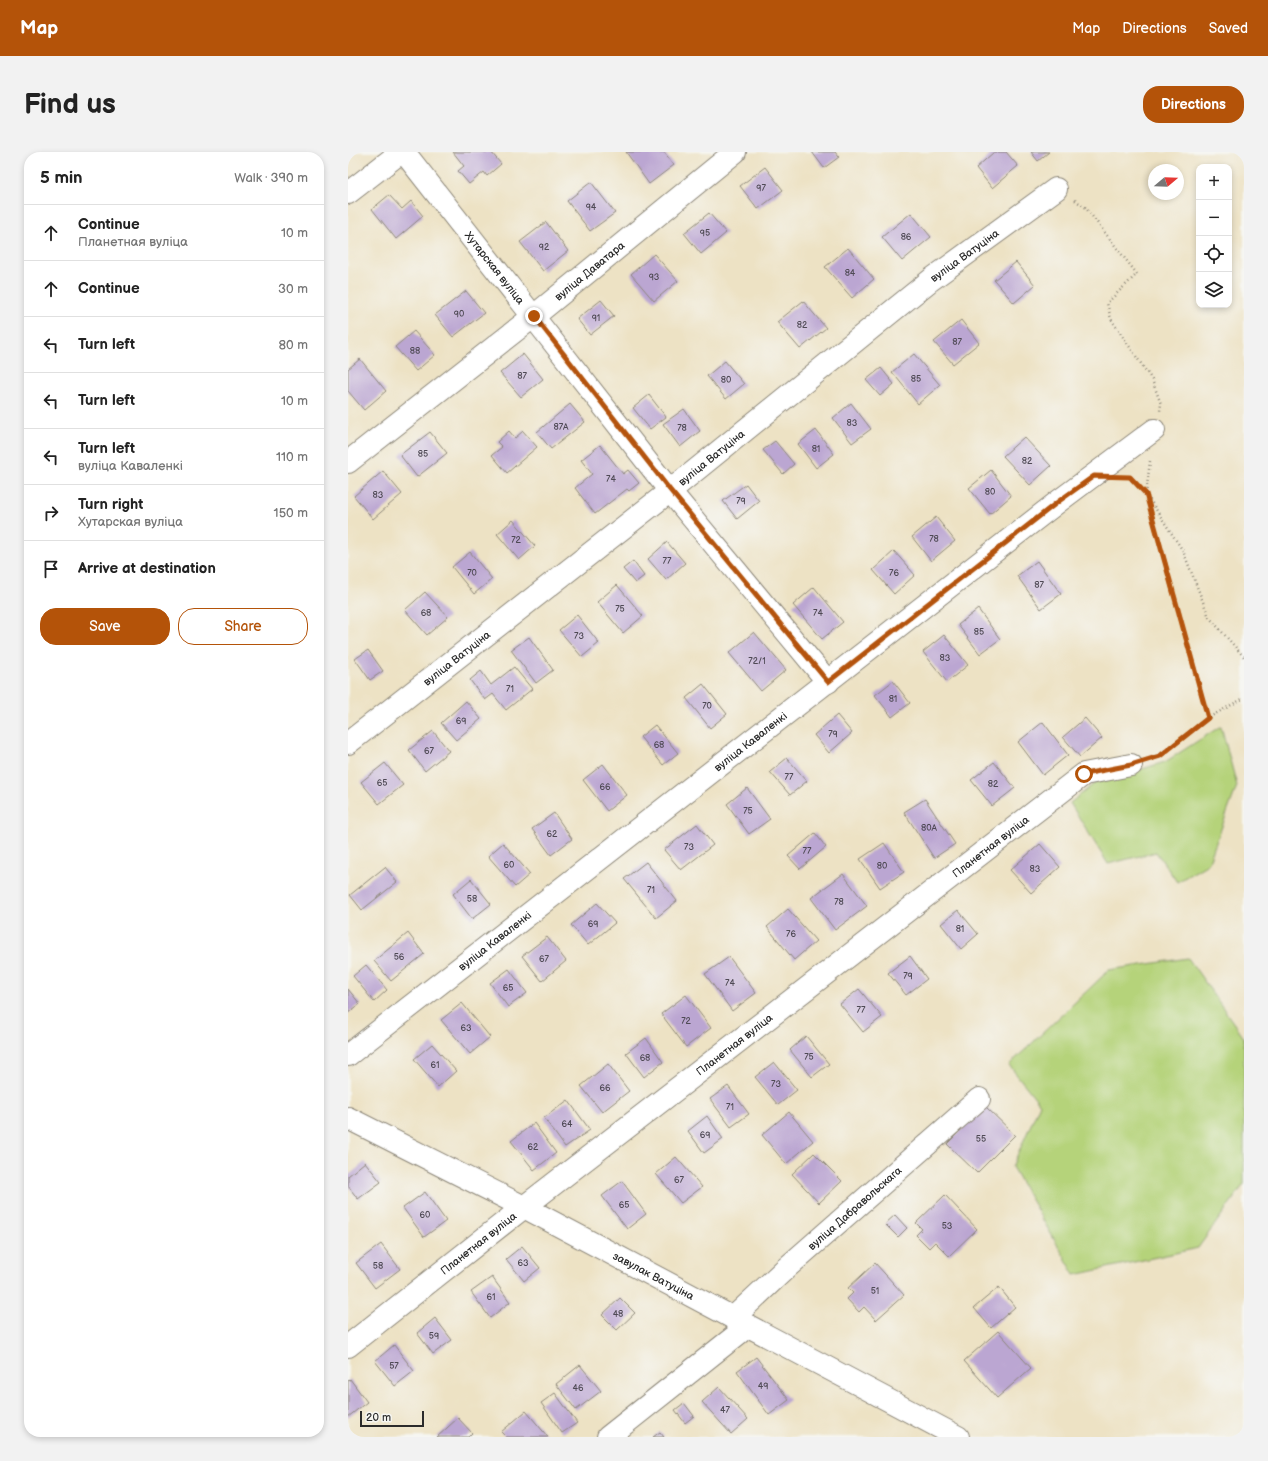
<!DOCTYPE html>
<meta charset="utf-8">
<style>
body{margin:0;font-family:"Balsamiq Sans",sans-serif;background:#f2f2f2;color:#222}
.controls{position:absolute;right:12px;top:12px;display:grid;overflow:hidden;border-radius:8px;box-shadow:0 2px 6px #0003}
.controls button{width:36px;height:36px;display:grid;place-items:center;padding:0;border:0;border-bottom:1px solid #e0e0e0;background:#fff;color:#222;font:20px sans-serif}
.compass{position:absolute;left:800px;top:12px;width:36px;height:36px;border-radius:50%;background:#fff;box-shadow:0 2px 6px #0003;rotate:71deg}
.scale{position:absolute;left:12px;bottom:10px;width:64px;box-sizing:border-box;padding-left:4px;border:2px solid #2b2b2b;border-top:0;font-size:11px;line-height:14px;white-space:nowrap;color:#2b2b2b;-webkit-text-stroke:3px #f6f6f2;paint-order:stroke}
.stop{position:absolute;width:12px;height:12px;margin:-9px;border:3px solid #b45309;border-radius:50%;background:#fff}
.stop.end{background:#b45309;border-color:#fff;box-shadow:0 1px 4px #0008}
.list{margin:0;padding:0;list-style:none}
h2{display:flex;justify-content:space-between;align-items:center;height:52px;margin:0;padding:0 16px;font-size:17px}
h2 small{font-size:13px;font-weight:400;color:#767676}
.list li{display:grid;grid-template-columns:26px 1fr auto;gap:12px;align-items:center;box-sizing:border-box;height:56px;padding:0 16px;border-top:1px solid #e0e0e0}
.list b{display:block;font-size:15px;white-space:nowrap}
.list p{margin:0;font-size:13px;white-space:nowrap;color:#767676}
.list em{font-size:13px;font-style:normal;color:#767676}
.actions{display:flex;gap:8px;padding:12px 16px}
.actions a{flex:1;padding:9px 0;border:1px solid #b45309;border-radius:16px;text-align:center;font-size:14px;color:#b45309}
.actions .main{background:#b45309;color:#fff}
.icon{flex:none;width:22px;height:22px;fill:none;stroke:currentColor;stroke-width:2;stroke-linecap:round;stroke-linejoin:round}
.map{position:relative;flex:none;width:896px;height:1285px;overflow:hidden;border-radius:16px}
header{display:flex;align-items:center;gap:24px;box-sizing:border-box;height:56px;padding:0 20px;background:#b45309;color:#fff}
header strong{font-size:19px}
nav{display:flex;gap:22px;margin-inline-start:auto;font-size:14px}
.intro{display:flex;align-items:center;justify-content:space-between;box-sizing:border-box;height:96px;padding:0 24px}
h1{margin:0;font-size:28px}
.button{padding:10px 18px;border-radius:16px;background:#b45309;color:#fff;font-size:14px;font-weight:700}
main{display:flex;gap:24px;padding:0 24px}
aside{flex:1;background:#fff;border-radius:16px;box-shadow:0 2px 6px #0003}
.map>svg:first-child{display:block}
.green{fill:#b5d37a;stroke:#707f52}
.building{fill:#bba6d2}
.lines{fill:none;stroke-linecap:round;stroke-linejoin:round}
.street-casing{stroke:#8c8678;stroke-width:24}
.path{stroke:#8c8678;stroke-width:2.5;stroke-dasharray:1 3;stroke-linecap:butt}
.street{stroke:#fff;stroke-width:22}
.route{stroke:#b45309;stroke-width:5}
.labels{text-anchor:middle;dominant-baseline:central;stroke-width:3;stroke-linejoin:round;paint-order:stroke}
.number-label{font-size:9px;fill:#4f4a55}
.street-label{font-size:11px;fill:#2b2b2b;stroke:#f6f6f2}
</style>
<header>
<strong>Map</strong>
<nav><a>Map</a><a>Directions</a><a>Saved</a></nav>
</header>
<div class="intro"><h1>Find us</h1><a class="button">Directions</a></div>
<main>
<aside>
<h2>5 min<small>Walk · 390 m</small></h2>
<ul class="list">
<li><svg class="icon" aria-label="ahead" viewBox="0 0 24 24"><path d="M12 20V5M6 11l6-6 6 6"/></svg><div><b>Continue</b><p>Планетная вуліца</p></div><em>10 m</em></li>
<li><svg class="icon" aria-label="ahead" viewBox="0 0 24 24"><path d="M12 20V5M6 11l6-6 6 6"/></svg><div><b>Continue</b></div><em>30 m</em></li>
<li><svg class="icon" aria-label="left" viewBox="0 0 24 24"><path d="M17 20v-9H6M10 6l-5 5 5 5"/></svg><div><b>Turn left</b></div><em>80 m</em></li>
<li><svg class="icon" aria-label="left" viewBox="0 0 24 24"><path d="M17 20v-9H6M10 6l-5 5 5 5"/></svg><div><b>Turn left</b></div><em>10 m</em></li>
<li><svg class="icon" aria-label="left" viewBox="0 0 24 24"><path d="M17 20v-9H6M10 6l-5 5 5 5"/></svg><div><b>Turn left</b><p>вуліца Каваленкі</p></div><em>110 m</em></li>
<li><svg class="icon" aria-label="right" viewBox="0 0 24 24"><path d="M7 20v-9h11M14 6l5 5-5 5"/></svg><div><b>Turn right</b><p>Хутарская вуліца</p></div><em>150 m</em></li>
<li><svg class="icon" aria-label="arrive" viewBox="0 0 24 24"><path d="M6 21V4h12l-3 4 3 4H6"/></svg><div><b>Arrive at destination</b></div></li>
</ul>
<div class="actions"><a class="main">Save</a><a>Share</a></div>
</aside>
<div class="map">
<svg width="896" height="1285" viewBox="0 0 896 1285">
<rect width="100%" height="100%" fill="#f6f6f2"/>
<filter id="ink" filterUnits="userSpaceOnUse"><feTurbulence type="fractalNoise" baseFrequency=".025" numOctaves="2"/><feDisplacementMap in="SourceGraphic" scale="8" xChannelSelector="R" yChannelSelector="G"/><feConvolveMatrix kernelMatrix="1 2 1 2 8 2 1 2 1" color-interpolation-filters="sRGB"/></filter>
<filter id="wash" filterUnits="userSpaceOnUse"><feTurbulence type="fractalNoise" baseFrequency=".012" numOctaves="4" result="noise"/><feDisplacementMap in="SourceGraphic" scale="16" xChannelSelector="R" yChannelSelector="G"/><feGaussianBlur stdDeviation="0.9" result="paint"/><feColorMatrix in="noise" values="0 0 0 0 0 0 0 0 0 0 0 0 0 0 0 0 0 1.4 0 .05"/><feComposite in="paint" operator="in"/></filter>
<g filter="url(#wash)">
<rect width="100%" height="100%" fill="#ede2c4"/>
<!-- green -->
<path class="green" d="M873,574L889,634L860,712L829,730L808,700L760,712L722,651L747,631L817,610Z
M840,806L896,886V1032L850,1096L727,1123L664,1015L692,952L661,913L761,818Z"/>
<g id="blocks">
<!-- building -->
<path class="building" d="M105,0H143L153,12L139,24L136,20L121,32L110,19L116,14Z
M278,0H316L326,13L301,32Z
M464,0H487L491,5L476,16Z
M646,0H658L670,14L644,36L628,16Z
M683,0H701L690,9Z
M417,15L435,38L410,57L392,34Z
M243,30L267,61L242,79L219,49Z
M41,43L54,57L63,49L75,64L48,87L24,57Z
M361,61L378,81L353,102L336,81Z
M563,61L583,85L554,109L534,85Z
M198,70L220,99L195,119L172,90Z
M500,96L526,127L504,146L477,115Z
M306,102L330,129L306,149L283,122Z
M668,110L687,133L666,151L646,128Z
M118,139L136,161L105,185L87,163Z
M253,148L266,164L242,183L229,167Z
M455,149L478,176L452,197L429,170Z
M613,168L631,191L605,212L586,190Z
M66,179L87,203L68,219L47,195Z
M175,202L195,227L173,245L152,221Z
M566,202L592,233L570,252L544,220Z
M12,207L38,239L16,258L0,239V217Z
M377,209L396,232L378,247L359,224Z
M533,216L546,232L532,244L518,228Z
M301,243L318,265L302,277L285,256Z
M503,251L523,277L504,291L485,266Z
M222,252L237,270L203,297L189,280Z
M336,257L352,279L332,295L315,272Z
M468,278L486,302L468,316L450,292Z
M161,279L167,286L175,279L189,295L159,321L144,303L154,295L149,290Z
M82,280L99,301L69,325L52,303Z
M676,285L703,314L682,333L655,304Z
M427,289L446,312L435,322L415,298Z
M252,293L275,322L280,318L291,331L281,339L279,337L247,362L227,336L244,322L233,308Z
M643,318L663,344L642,362L621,336Z
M35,319L54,342L25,367L6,344Z
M398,332L411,349L389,367L375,349Z
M588,365L607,389L583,409L564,385Z
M165,368L187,394L171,408L149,382Z
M319,390L337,411L318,428L300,407Z
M546,399L567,423L546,442L525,418Z
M122,400L144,427L126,442L104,415Z
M285,409L296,424L287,431L275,417Z
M689,409L713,442L693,457L669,424Z
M269,433L295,464L275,481L249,450Z
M466,435L495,470L474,487L445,453Z
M77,440L100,465L79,483L57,458Z
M630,457L652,487L632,502L610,473Z
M229,463L251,491L234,505L211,478Z
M406,480L438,518L413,539L381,501Z
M596,483L620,513L599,530L575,500Z
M181,485L205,518L188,531L163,498Z
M20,498L35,519L22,528L7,507Z
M166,515L184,537L158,558L145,542L137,548L122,528L133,519L143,533Z
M545,529L562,551L544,565L527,543Z
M355,532L379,562L362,576L338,546Z
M118,549L133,567L108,588L93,571Z
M489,563L504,581L481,601L466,583Z
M737,566L754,586L732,605L715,585Z
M695,570L720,603L695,623L670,590Z
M307,573L330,601L315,613L292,585Z
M85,579L101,599L77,619L61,598Z
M439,606L459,629L442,643L422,620Z
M646,610L667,636L644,654L623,628Z
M37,611L55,633L31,652L13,630Z
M255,612L279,643L259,659L235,628Z
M399,636L422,667L401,682L379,652Z
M577,647L607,692L586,706L556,660Z
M206,661L224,687L203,703L184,677Z
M349,672L365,693L333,718L316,698Z
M467,681L478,695L452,717L440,704Z
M155,691L182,722L167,735L140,704Z
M536,691L556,720L532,736L512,707Z
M692,692L712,715L683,741L662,718Z
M298,710L329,749L308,766L276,727Z
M37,715L49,730L14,758L2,743Z
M495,722L519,754L487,778L463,746Z
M123,727L143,752L124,767L105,742Z
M249,751L267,771L240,793L223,773Z
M440,757L468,789L446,808L419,775Z
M610,758L630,782L613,797L593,772Z
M60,781L76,802L43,829L26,809Z
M199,785L218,809L194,829L174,804Z
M562,804L579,827L558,843L540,821Z
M381,805L408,841L384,859L357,822Z
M18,813L39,838L26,850L5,824Z
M161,817L179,841L160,855L142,831Z
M0,837L12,852L0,861Z
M511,837L534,865L515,880L492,852Z
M338,843L363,876L338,895L313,862Z
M114,851L142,885L122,902L93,868Z
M458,884L481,912L464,925L442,898Z
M298,886L315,910L296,925L278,901Z
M84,892L108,919L90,935L66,907Z
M426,910L449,938L430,953L407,925Z
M260,912L281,939L254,960L233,934Z
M380,934L401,962L383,975L362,947Z
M220,948L242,978L217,995L196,966Z
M637,954L667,983L629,1021L599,992Z
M441,960L465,989L438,1012L414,983Z
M359,964L375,987L356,1001L340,979Z
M186,971L208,1001L186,1018L163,989Z
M466,1001L494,1029L471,1051L444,1022Z
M328,1005L354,1035L333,1051L308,1022Z
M17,1010L33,1030L10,1047L0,1034V1024Z
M274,1029L298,1062L279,1077L254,1044Z
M77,1040L98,1069L76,1085L55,1056Z
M597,1043L629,1077L601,1104L587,1090L581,1096L568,1083L574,1077L568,1071Z
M547,1063L559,1076L550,1085L537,1072Z
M33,1092L52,1117L27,1136L8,1111Z
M174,1094L192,1116L176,1129L158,1107Z
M527,1111L556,1143L528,1168L516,1155L511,1160L499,1147L505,1141L500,1136Z
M144,1125L162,1150L142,1166L123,1140Z
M651,1135L667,1155L643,1176L626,1156Z
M272,1146L287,1161L269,1178L254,1163Z
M87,1166L104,1188L85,1202L69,1181Z
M650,1179L683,1216L649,1246L616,1209Z
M46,1193L66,1219L47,1234L27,1209Z
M408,1205L441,1248L421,1263L389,1219Z
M232,1213L253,1239L228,1258L208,1232Z
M2,1227L19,1250L0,1265V1229Z
M371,1235L400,1267L383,1282L354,1250Z
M207,1241L229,1271L214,1281L193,1251Z
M336,1251L346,1264L337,1271L327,1258Z
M178,1259L200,1285H158L153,1280Z
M110,1266L124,1281L120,1285H89Z
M312,1280L316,1285H305Z"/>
</g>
</g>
<g filter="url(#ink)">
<use href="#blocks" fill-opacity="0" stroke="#8c8678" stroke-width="1"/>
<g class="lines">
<defs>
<g id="street">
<path id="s1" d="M56,0L322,339L480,530"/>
<path d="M0,41L53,0"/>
<path id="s2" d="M0,310L186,164L387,0"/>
<path id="s3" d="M0,591L322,339L584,127L708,37"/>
<path id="s4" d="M0,903L711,349L806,278"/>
<path id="s5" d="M0,966L176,1055L610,1285"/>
<path id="s6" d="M385,1166L436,1118L631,947"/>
<path id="s7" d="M0,1194L176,1055L736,622L783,613"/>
<path d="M260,1285L400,1174"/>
</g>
</defs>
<!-- street casing -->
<use href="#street" class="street-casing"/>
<!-- path -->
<path class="path" d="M727,48L737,55L789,122L759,151L763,167L804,228L813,252L812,259
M802,309L798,342L835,399L861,465L896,505
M781,325L798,342L860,566
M803,607L811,604L860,566L896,546"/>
<!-- street -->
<use href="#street" class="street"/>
</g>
</g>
<g class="lines" filter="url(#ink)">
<!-- route -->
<path class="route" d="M186,164L322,338L480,530L711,349L746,324L782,325L798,342L860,566L812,604L783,613L736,622"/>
</g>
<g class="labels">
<!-- number labels -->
<g class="number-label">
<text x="413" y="36">97</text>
<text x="243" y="55">94</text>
<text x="357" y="81">95</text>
<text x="558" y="85">86</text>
<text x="196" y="95">92</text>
<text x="502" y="121">84</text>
<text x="306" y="125">93</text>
<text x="111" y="162">90</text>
<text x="248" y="166">91</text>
<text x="454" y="173">82</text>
<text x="609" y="190">87</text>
<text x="67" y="199">88</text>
<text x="174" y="224">87</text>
<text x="568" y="227">85</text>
<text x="378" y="228">80</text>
<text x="504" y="271">83</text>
<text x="213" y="275">87А</text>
<text x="334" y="276">78</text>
<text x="468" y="297">81</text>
<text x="75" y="302">85</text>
<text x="679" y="309">82</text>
<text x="263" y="327">74</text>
<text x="642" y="340">80</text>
<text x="30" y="343">83</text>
<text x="393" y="349">79</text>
<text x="586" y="387">78</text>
<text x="168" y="388">72</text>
<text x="319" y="409">77</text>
<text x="124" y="421">70</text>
<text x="546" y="421">76</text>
<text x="691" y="433">87</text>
<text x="272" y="457">75</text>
<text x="78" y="461">68</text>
<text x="470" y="461">74</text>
<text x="631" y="480">85</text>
<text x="231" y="484">73</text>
<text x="597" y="506">83</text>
<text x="409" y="509">72/1</text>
<text x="162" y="537">71</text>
<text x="545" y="547">81</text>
<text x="359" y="554">70</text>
<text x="113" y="569">69</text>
<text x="485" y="582">79</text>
<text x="311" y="593">68</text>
<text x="81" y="599">67</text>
<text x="441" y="625">77</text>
<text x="34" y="631">65</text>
<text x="645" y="632">82</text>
<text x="257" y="635">66</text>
<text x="400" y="659">75</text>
<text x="581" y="676">80А</text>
<text x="204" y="682">62</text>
<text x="341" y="695">73</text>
<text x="459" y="699">77</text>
<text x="161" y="713">60</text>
<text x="534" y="714">80</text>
<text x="687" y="717">83</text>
<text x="303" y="738">71</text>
<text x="124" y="747">58</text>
<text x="491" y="750">78</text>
<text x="245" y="772">69</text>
<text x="612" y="777">81</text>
<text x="443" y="782">76</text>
<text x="51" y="805">56</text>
<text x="196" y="807">67</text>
<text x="560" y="824">79</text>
<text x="382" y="831">74</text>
<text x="160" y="836">65</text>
<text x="513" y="858">77</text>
<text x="338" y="869">72</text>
<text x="118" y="876">63</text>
<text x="461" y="905">75</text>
<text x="297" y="906">68</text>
<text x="87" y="913">61</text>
<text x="428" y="932">73</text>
<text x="257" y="936">66</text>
<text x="382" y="955">71</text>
<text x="219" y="972">64</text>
<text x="357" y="983">69</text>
<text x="633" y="987">55</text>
<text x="185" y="995">62</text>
<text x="331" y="1028">67</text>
<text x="276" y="1053">65</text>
<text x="77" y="1063">60</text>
<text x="599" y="1074">53</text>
<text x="175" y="1111">63</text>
<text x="30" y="1114">58</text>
<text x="527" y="1139">51</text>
<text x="143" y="1145">61</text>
<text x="270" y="1162">48</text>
<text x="86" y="1184">59</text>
<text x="46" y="1214">57</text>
<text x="415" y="1234">49</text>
<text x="230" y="1236">46</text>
<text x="377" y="1258">47</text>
</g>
<!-- street labels -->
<g class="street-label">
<text stroke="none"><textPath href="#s3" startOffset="786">вуліца Ватуціна</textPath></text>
<text stroke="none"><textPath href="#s1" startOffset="147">Хутарская вуліца</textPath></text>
<text stroke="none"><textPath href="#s2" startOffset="308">вуліца Даватара</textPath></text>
<text stroke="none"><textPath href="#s3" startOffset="462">вуліца Ватуціна</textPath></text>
<text stroke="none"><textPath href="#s3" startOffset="138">вуліца Ватуціна</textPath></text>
<text stroke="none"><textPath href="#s4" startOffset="510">вуліца Каваленкі</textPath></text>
<text stroke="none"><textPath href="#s7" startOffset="814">Планетная вуліца</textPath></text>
<text stroke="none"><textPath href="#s4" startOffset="186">вуліца Каваленкі</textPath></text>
<text stroke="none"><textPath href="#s7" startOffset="490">Планетная вуліца</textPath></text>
<text stroke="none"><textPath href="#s6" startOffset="164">вуліца Дабравольскага</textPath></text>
<text stroke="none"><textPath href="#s7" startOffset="166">Планетная вуліца</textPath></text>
<text stroke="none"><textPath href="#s5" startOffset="344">завулак Ватуціна</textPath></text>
</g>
</g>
</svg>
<div class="controls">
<button>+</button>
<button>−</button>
<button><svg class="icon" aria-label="locate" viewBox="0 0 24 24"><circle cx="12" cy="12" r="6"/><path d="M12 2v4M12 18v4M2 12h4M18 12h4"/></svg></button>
<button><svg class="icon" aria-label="layers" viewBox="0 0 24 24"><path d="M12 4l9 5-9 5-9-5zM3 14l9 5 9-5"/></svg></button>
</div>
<svg class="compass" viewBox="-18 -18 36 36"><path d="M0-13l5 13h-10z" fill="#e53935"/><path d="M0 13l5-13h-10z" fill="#767676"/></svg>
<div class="scale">20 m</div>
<div class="stop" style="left:736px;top:622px"></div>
<div class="stop end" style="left:186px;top:164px"></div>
</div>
</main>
